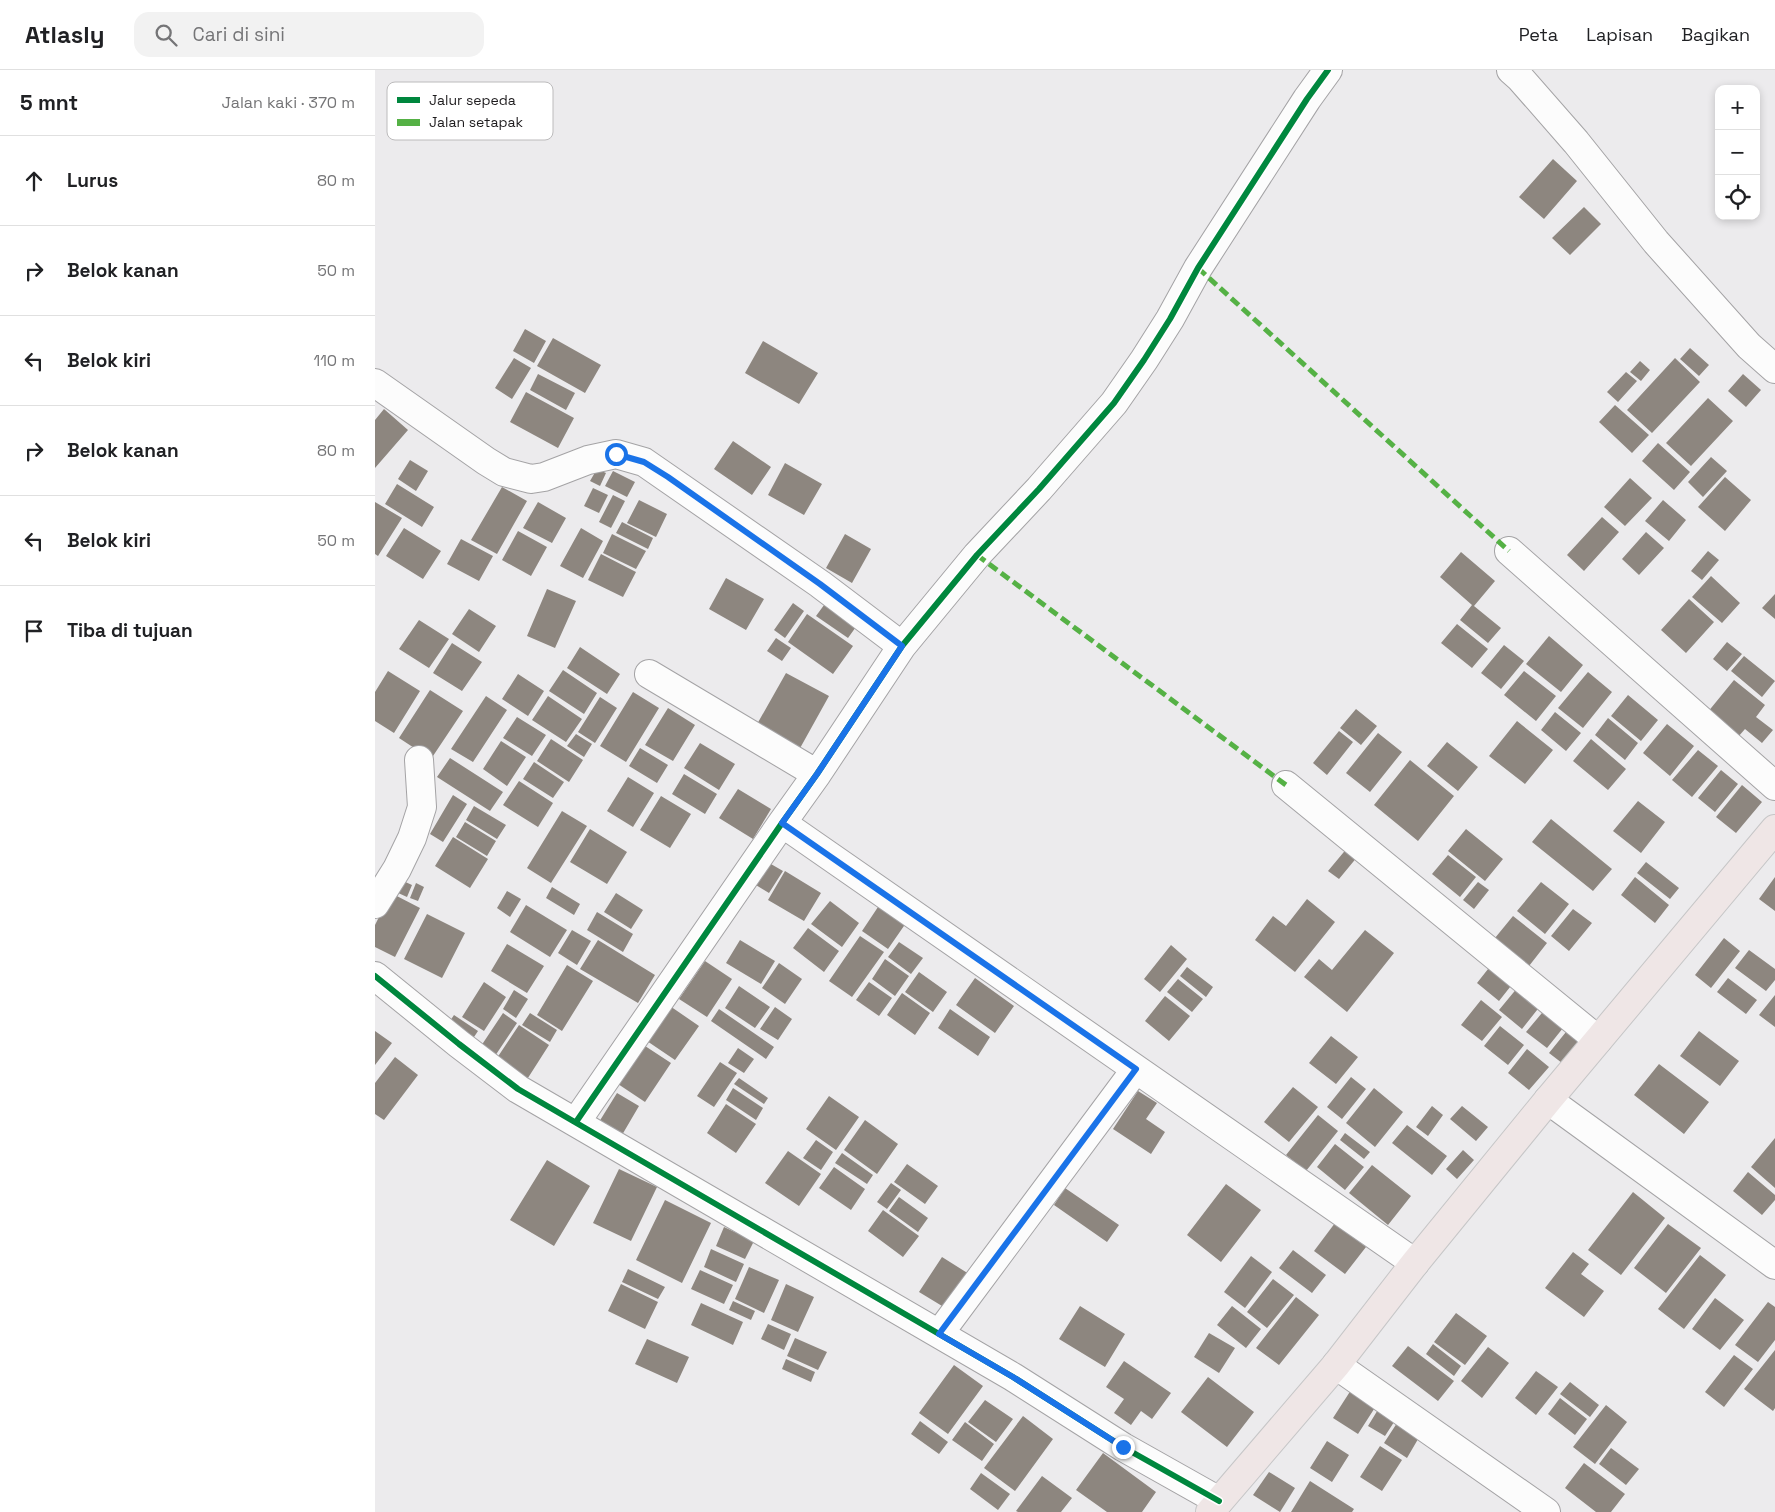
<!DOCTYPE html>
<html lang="id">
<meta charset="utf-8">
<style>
body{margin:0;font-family:"Space Grotesk",sans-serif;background:#f2f2f2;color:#202124}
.controls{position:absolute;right:15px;top:15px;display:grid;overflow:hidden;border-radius:10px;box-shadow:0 2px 8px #0003}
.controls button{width:45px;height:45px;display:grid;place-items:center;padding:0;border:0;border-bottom:1px solid #e0e0e0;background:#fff;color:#202124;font:25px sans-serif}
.stop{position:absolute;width:15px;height:15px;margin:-11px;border:4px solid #1a73e8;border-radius:50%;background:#fff}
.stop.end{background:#1a73e8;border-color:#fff;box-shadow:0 1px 5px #0008}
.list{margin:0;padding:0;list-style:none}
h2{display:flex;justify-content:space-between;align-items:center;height:65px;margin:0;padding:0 20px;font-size:21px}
h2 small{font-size:16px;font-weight:400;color:#757577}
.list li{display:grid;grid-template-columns:32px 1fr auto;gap:15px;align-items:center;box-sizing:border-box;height:90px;padding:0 20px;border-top:1px solid #e0e0e0}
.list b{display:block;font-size:19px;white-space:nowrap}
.list em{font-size:16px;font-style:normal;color:#757577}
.icon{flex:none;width:28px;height:28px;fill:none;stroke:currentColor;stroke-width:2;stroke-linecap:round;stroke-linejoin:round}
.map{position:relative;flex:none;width:1400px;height:1442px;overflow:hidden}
header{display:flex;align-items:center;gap:30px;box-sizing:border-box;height:70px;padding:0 25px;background:#fff;border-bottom:1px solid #e0e0e0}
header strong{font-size:24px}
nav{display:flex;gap:28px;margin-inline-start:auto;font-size:18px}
.search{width:350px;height:45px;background:#f2f2f2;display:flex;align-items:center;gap:12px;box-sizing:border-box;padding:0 18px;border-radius:15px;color:#757577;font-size:19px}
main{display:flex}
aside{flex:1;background:#fff}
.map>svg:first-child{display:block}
.building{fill:#8d867f}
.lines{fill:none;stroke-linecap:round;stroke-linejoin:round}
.minor-casing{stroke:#a4a3a5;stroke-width:30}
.major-casing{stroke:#c6c6c7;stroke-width:30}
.minor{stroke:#fcfcfc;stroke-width:28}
.major{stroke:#efe6e6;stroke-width:28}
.quiet{stroke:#55b145;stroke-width:5;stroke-dasharray:10 5;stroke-linecap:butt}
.cycleway-casing{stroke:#fff;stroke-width:9}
.cycleway{stroke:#00873e;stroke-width:6}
.route{stroke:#1a73e8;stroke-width:6}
.key{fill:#fff;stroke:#bcbbbc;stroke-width:1}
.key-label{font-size:14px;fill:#1e1c1e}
</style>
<header>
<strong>Atlasly</strong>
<div class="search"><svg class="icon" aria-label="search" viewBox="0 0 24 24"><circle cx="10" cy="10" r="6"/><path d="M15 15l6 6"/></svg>Cari di sini</div>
<nav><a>Peta</a><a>Lapisan</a><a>Bagikan</a></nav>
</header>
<main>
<aside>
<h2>5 mnt<small>Jalan kaki · 370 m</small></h2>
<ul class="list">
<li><svg class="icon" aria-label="ahead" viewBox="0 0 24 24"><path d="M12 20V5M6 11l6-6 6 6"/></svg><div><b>Lurus</b></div><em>80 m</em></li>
<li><svg class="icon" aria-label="right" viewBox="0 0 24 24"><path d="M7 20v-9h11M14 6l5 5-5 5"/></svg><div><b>Belok kanan</b></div><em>50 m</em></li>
<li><svg class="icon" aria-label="left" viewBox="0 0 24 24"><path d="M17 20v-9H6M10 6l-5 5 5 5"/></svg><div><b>Belok kiri</b></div><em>110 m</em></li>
<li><svg class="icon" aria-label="right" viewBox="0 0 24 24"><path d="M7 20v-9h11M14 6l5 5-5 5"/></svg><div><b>Belok kanan</b></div><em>80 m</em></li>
<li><svg class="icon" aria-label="left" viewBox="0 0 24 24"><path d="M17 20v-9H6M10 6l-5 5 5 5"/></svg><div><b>Belok kiri</b></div><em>50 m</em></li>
<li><svg class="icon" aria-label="arrive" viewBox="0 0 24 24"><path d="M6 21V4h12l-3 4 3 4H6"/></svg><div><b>Tiba di tujuan</b></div></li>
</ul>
</aside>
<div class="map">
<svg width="1400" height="1442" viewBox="0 0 1400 1442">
<rect width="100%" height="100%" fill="#ecebed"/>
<!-- building -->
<path class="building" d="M1178,89L1202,111L1169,149L1144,127Z
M1209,137L1226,154L1195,185L1177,168Z
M150,259L171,271L159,293L138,281Z
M178,268L226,295L210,323L162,296Z
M388,271L443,303L424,334L370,303Z
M1315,278L1334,295L1324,306L1305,289Z
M139,288L156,298L137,329L120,318Z
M1300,288L1325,312L1277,363L1252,340Z
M1265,291L1275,300L1266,311L1255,302Z
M1251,302L1262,311L1243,332L1232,322Z
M163,304L200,323L191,340L155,320Z
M1368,304L1386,320L1371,337L1353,321Z
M151,322L199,348L183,378L135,352Z
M1333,328L1358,351L1316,396L1291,373Z
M1240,335L1274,365L1257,383L1224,352Z
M9,339L33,360L0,398V350Z
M358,371L396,397L377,425L339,399Z
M1283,373L1315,402L1299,420L1267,391Z
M1336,387L1352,401L1328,427L1313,412Z
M35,390L53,401L41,421L23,409Z
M410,393L447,414L429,445L393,425Z
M222,399L231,403L225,416L215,411Z
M238,401L260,412L252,427L230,416Z
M1350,407L1376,430L1350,461L1323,437Z
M1255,408L1277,428L1250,456L1229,437Z
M22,414L59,437L47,457L10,434Z
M127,417L152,431L122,484L96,470Z
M218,418L233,425L224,443L209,436Z
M238,425L250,431L236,458L224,452Z
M264,430L292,444L281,467L252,453Z
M1288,430L1311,450L1294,471L1270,451Z
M0,432L27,448L3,486L0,484Z
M163,432L191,448L177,473L148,458Z
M1227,447L1244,462L1209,501L1192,485Z
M247,452L278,468L273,479L241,463Z
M29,458L66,481L48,509L11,486Z
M206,458L228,471L208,508L185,496Z
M143,461L172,477L156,506L127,490Z
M1271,462L1289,478L1264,505L1247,489Z
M237,464L271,481L261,499L228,483Z
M470,464L496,479L477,513L451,498Z
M86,469L118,486L104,511L72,494Z
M1333,481L1344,490L1327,510L1316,501Z
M1086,482L1120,511L1099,536L1126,558L1113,573L1085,550L1097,535L1065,507Z
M226,484L261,502L248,527L213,510Z
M1336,506L1365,533L1347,553L1317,527Z
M351,508L389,529L371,560L334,539Z
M172,519L201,531L180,578L152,566Z
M1400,524V549L1387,538Z
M1314,529L1339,552L1311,583L1286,560Z
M452,531L483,554L473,568L441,546Z
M418,533L429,541L410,568L399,560Z
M94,539L121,556L104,582L77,564Z
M432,544L478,576L458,604L413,572Z
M44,550L74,569L54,598L24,579Z
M1082,554L1113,579L1097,598L1066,573Z
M1174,566L1208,595L1186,622L1151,594Z
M401,568L416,578L407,591L392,581Z
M1352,572L1367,584L1352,601L1338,589Z
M77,573L107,592L87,621L58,603Z
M1129,575L1149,591L1126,619L1106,603Z
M205,577L245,604L232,624L192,598Z
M1369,586L1400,611L1387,627L1356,601Z
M188,600L222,623L209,644L174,621Z
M13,601L45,621L19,663L0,651V622Z
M1149,601L1181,626L1161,651L1129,625Z
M1213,602L1237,622L1208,658L1183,638Z
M411,603L454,626L424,680L381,656Z
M143,604L169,621L153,646L127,629Z
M1359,610L1390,635L1381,647L1398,660L1387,673L1370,659L1363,667L1332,643Z
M55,620L88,641L56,689L24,668Z
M258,622L284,638L251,692L225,676Z
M1253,625L1283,650L1266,671L1236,646Z
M111,626L132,640L98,692L76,679Z
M173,626L207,649L191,672L157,650Z
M225,627L242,638L220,673L203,662Z
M293,638L320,655L298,691L270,675Z
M981,639L1002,656L986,675L965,658Z
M1180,642L1206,663L1191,681L1166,660Z
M142,647L171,665L157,686L128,668Z
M1233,648L1263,673L1250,690L1220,665Z
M1142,651L1178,680L1150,714L1114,686Z
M1292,654L1319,676L1295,706L1268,683Z
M964,661L978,672L952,705L938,693Z
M1003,663L1027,682L995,722L971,703Z
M201,664L217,674L209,687L192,676Z
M176,669L208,690L194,712L162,691Z
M1216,669L1251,699L1233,720L1198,691Z
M126,671L151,687L132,716L108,699Z
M1072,672L1103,697L1083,721L1052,696Z
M325,673L360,694L344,720L309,698Z
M265,678L293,695L282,713L254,696Z
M1323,680L1343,696L1317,727L1297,710Z
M75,688L128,722L115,741L62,707Z
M1035,690L1079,726L1043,771L999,735Z
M159,692L189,712L178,728L148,709Z
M1346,700L1363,714L1340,742L1323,728Z
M309,704L342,724L330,744L297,724Z
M253,707L279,723L258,757L232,741Z
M144,711L178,733L163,757L128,735Z
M1367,715L1387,732L1361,763L1341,747Z
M363,719L396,739L378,769L344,748Z
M78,725L92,734L68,772L55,764Z
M286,726L316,744L295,778L265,760Z
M1263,731L1290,752L1266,783L1238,761Z
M99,736L131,755L122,769L91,750Z
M187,741L212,756L176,813L152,798Z
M1176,749L1237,799L1218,821L1157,772Z
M90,752L121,771L112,786L81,767Z
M215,759L252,782L232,814L195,792Z
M1091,759L1128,789L1110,811L1073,781Z
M78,767L113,789L95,818L60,796Z
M973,777L983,786L964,809L953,801Z
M1073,785L1101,807L1085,827L1057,804Z
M389,790L408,801L394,823L376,812Z
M1271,792L1304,818L1295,829L1262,803Z
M410,801L446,823L429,851L393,830Z
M1260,807L1294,835L1280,853L1246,825Z
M1400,807V841L1384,829Z
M26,810L37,815L32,827L21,822Z
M1103,812L1114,820L1099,839L1088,830Z
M1166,812L1194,834L1170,864L1142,841Z
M41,813L49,817L43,831L35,828Z
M177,817L205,834L199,845L171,828Z
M132,821L146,829L135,847L122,838Z
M16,823L45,838L20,887L0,877V855Z
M241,823L268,840L256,859L229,842Z
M932,829L960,852L920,902L880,870L898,846L911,856Z
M455,831L484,853L467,877L436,854Z
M505,834L531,853L513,879L487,861Z
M151,835L192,860L175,887L135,862Z
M1198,839L1217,853L1194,881L1176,866Z
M222,842L258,864L248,882L212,860Z
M52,844L90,863L67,908L29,889Z
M1138,846L1172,873L1154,896L1120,868Z
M433,858L464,881L449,902L418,878Z
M197,860L216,871L202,895L183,883Z
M990,860L1019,883L972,942L929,907L944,889L957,900Z
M485,866L509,882L477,927L454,911Z
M1349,868L1365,881L1336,918L1320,905Z
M223,870L280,905L263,933L205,899Z
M365,870L400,891L386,914L351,893Z
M524,872L548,888L536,904L513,887Z
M132,874L169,896L152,923L116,901Z
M796,875L812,889L785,922L769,909Z
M1374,880L1400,899V910L1391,921L1360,898Z
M510,889L534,906L520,926L497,909Z
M330,891L357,909L332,947L304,929Z
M404,893L427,909L410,934L387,918Z
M1117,894L1139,912L1124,931L1102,913Z
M192,895L218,911L187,961L162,945Z
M812,897L838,917L831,927L805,906Z
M544,902L572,922L558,942L530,922Z
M600,908L639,936L620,963L581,935Z
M1353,908L1382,930L1371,944L1342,922Z
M803,909L828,929L817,942L792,922Z
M109,912L131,927L109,961L87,947Z
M494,912L517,928L504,946L481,930Z
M364,916L395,937L380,958L350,938Z
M1143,917L1166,935L1147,959L1124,940Z
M139,920L153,929L141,948L128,939Z
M527,923L555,943L540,965L512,945Z
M1400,925V957L1384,945Z
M790,926L815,946L794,971L770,951Z
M1106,930L1127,947L1107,971L1086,955Z
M292,934L324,956L300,990L269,969Z
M400,937L417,949L403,970L385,959Z
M1172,937L1192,953L1172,978L1151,962Z
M344,939L399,977L391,989L336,951Z
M575,939L615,967L603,986L563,958Z
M128,943L142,953L118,989L104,979Z
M155,943L182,960L175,972L147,955Z
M79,945L103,961L95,973L71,957Z
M144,955L174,975L151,1011L120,991Z
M1125,956L1149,975L1133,995L1109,976Z
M1195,957L1208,967L1187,993L1174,983Z
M0,961L17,973L0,995Z
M1324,961L1364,991L1345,1016L1305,986Z
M956,966L983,987L961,1014L934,993Z
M267,974L296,993L270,1032L240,1012Z
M363,978L379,989L369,1003L353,993Z
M1152,979L1174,997L1154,1020L1133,1003Z
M20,987L43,1005L9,1050L0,1044V1013Z
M345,992L362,1003L339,1037L322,1026Z
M1284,994L1334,1032L1309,1064L1259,1025Z
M976,1007L991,1019L967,1049L952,1037Z
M364,1008L393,1028L389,1034L359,1014Z
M918,1017L943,1037L914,1072L889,1052Z
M358,1018L388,1038L381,1050L351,1030Z
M999,1018L1028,1042L1000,1077L971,1053Z
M763,1021L782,1033L771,1049L790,1062L776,1084L738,1059Z
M242,1023L264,1036L247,1065L224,1052Z
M454,1026L484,1047L461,1080L431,1059Z
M351,1034L381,1054L361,1083L332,1063Z
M1057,1036L1068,1045L1053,1066L1041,1057Z
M1087,1036L1113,1057L1101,1071L1075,1049Z
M943,1045L963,1061L931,1101L911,1085Z
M490,1050L523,1074L502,1104L469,1080Z
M1032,1055L1072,1086L1057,1105L1017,1073Z
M970,1063L995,1082L989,1089L965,1070Z
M1400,1068V1118L1376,1097Z
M441,1070L458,1082L446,1100L428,1088Z
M960,1074L989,1097L970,1120L942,1097Z
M1088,1080L1099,1090L1082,1109L1071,1099Z
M413,1081L446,1104L424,1136L390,1113Z
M467,1083L498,1105L492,1114L460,1093Z
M172,1090L215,1116L179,1176L135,1150Z
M532,1094L563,1116L550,1134L519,1112Z
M997,1095L1036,1126L1013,1155L974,1123Z
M459,1097L490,1119L476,1140L444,1118Z
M244,1099L282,1117L256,1171L218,1153Z
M1373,1102L1400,1125V1130L1387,1145L1358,1121Z
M516,1113L526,1120L512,1139L502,1132Z
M851,1114L886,1140L846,1192L812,1165Z
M690,1118L744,1155L732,1172L679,1135Z
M1258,1122L1290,1148L1246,1205L1213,1180Z
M524,1127L553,1148L543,1162L514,1141Z
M290,1130L336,1153L307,1213L261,1190Z
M508,1140L544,1166L528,1187L493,1161Z
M960,1153L991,1177L970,1204L939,1181Z
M1293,1154L1326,1178L1291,1223L1259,1198Z
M349,1157L379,1171L370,1189L341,1176Z
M336,1179L369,1194L361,1212L329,1197Z
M918,1180L951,1205L937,1223L904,1198Z
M1198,1182L1214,1194L1206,1204L1229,1221L1209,1247L1170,1218Z
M1325,1185L1351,1205L1309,1259L1283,1239Z
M876,1186L897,1202L870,1238L849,1222Z
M567,1187L594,1204L572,1239L544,1222Z
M374,1197L404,1210L389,1243L360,1229Z
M253,1199L290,1217L283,1229L247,1212Z
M325,1200L358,1215L349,1234L316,1219Z
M898,1209L919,1225L892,1258L872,1242Z
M246,1214L283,1232L270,1259L233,1241Z
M411,1214L439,1227L423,1262L396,1250Z
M921,1227L944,1245L904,1295L881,1278Z
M1340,1228L1369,1250L1345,1280L1317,1259Z
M358,1231L380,1241L376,1250L354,1240Z
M1393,1232L1400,1237V1270L1383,1292L1360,1275Z
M326,1233L368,1252L358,1275L316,1255Z
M705,1236L750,1264L730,1297L684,1269Z
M857,1236L886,1259L871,1278L842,1255Z
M1081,1243L1112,1266L1090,1295L1059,1272Z
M393,1254L416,1264L409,1280L386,1269Z
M834,1263L860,1278L844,1303L819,1287Z
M420,1268L452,1282L443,1300L412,1286Z
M272,1269L314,1287L302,1313L260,1294Z
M1058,1274L1086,1296L1079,1306L1051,1284Z
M1033,1276L1079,1311L1063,1331L1017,1296Z
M1113,1277L1134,1293L1107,1328L1086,1311Z
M1400,1280V1338L1398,1341L1369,1319Z
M1359,1285L1378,1299L1349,1337L1330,1322Z
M411,1289L440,1302L436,1312L407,1299Z
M749,1291L796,1323L777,1349L766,1341L756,1355L739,1343L749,1329L731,1317Z
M579,1295L608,1316L573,1364L544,1343Z
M1161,1301L1183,1317L1161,1345L1140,1328Z
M833,1307L879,1342L852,1377L806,1342Z
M1195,1312L1224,1335L1215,1347L1185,1324Z
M976,1320L1001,1336L983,1364L958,1348Z
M1185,1328L1212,1349L1200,1365L1173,1344Z
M610,1330L638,1349L621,1372L593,1352Z
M1231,1335L1252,1352L1220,1394L1198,1377Z
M1004,1338L1021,1349L1010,1366L993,1356Z
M648,1346L678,1369L640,1421L609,1398Z
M1024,1350L1046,1364L1032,1388L1009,1373Z
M545,1351L573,1372L564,1384L536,1364Z
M590,1352L619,1374L607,1391L577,1370Z
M952,1371L974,1385L957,1412L935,1398Z
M1005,1376L1027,1390L1007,1421L985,1407Z
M1236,1378L1264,1399L1251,1415L1224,1394Z
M728,1383L781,1422L767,1442H732L701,1420Z
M1209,1393L1250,1424L1236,1442H1221L1190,1418Z
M894,1402L920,1418L905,1442L878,1425Z
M606,1403L635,1424L623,1440L595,1419Z
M667,1406L697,1428L686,1442H643L641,1441Z
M935,1411L979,1439L977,1442H916Z"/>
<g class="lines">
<defs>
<path id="minor" d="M1136,0L1145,8L1201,72L1281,172L1374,276L1400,299
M0,313L111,391L129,402L156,409L169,407L213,390L241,384L269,392L445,514L527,576
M1134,481L1400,716
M274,604L442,704
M911,715L1223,970
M407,753L1040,1193
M0,834L22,799L37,768L47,737L44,690
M0,906L84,974L143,1019L638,1307L748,1377L844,1431
M1173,1030L1400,1195
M201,1052L407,753L442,704L527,576L602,485L664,419L739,333L769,290L795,249L823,198L932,29L953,0
M564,1264L761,999
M961,1295L1171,1442"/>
<path id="major" d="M835,1442L961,1295L1040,1193L1173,1030L1400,759"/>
</defs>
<!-- minor casing -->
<use href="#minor" class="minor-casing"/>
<!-- major casing -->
<use href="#major" class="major-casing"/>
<!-- minor -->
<use href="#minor" class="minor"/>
<!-- major -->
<use href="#major" class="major"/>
<!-- quiet -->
<path class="quiet" d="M823,198L1134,481
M602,485L911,715"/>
<defs>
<path id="cycleway" d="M0,906L84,974L143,1019L638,1307L748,1377L844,1431
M201,1052L407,753L442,704L527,576L602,485L664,419L739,333L769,290L795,249L823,198L932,29L953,0"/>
</defs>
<!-- cycleway casing -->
<use href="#cycleway" class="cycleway-casing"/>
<!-- cycleway -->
<use href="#cycleway" class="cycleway"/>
</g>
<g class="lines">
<!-- route -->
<path class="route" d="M241,384L269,392L293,407L445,514L527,576L442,704L407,753L761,999L564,1264L638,1307L748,1377"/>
</g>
<!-- legend -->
<rect x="12" y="12" width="166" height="58" rx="8" class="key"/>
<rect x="22" y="27" width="23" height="6" fill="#00873e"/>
<rect x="22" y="49" width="23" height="7" fill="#55b145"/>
<g class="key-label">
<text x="54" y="35">Jalur sepeda</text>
<text x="54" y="57">Jalan setapak</text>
</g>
</svg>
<div class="controls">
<button>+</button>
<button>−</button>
<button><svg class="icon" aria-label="locate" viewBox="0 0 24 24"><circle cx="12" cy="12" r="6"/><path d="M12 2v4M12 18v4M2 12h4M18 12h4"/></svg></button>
</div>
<div class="stop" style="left:241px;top:384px"></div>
<div class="stop end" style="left:748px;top:1377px"></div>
</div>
</main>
